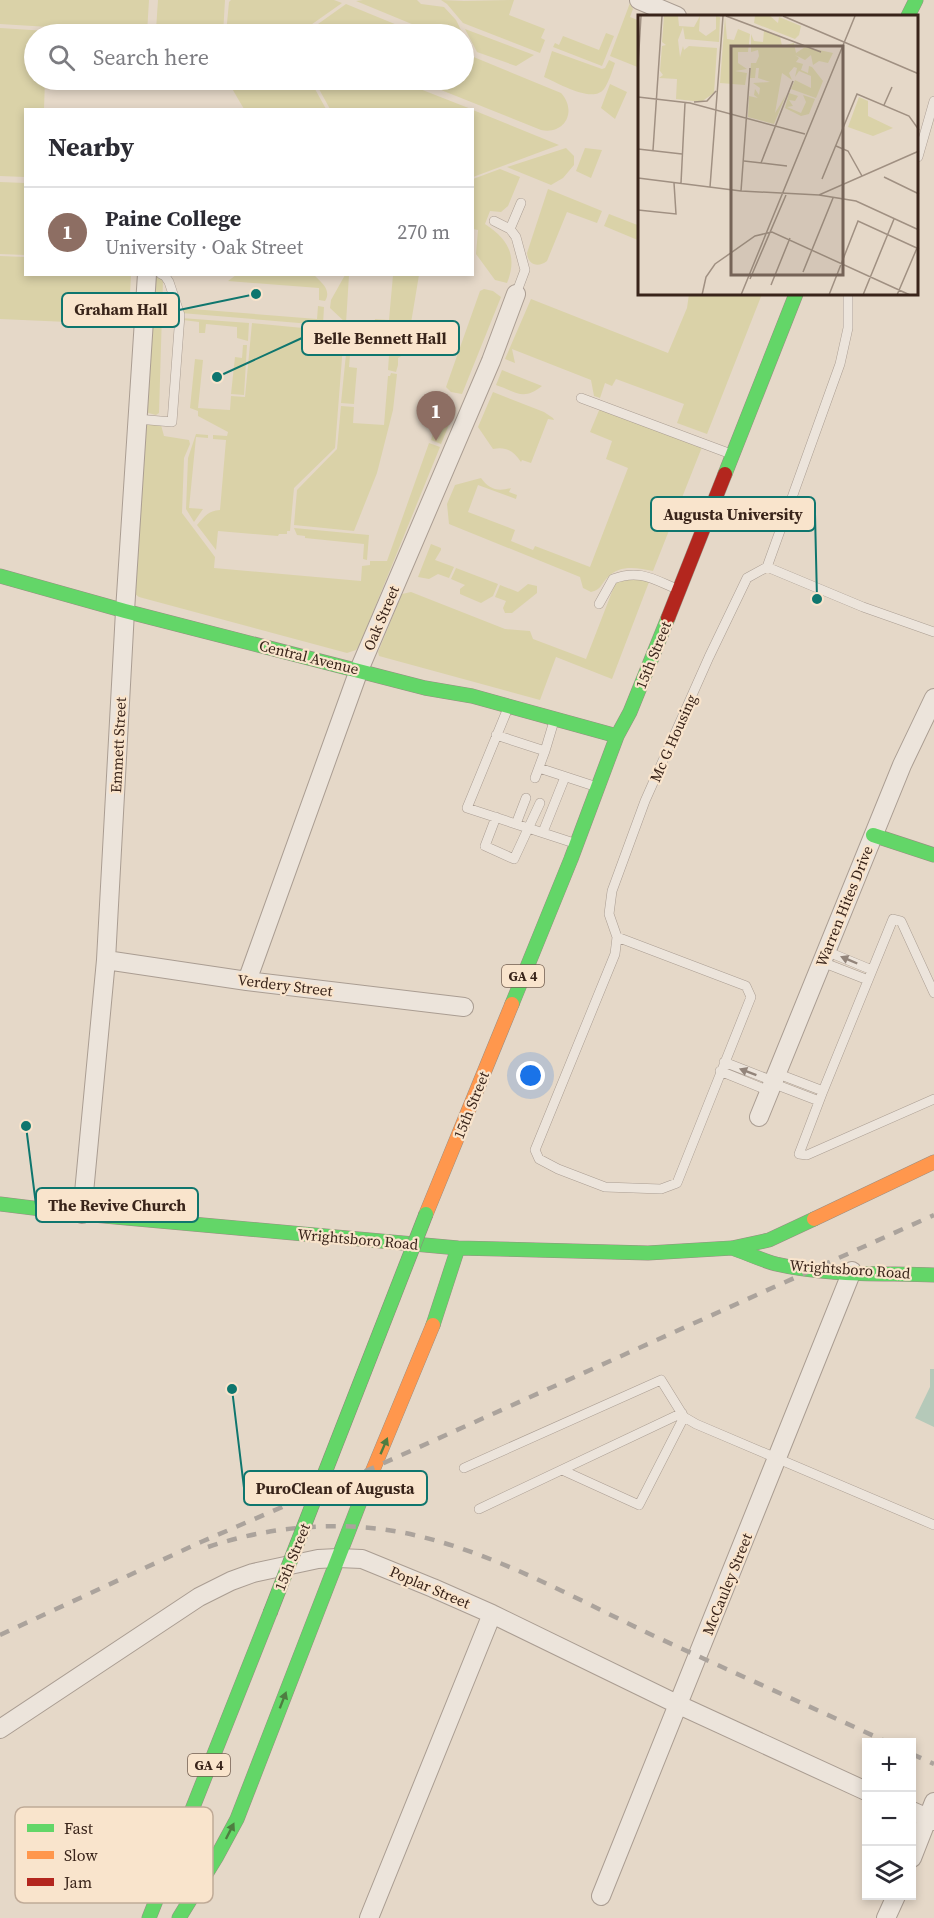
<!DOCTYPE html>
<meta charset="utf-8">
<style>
body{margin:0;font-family:"Source Serif 4",serif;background:#f7f7f7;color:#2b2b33}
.controls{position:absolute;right:18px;bottom:18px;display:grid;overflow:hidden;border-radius:0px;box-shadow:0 3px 9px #0003}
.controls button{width:54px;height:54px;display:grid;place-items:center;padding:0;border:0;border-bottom:2px solid #e1e1e2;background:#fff;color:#2b2b33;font:30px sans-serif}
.you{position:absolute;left:531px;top:1076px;width:21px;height:21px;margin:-15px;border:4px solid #fff;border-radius:50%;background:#1a73e8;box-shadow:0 0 0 9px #1a73e833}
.badge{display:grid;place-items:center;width:39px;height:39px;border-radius:50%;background:#0f766e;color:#fff;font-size:20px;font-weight:700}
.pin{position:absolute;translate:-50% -50px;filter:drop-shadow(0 2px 3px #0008)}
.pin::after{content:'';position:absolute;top:32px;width:21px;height:18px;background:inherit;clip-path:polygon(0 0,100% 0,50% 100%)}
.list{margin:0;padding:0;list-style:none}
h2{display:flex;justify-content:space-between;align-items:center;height:78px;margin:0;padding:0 24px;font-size:26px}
h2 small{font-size:20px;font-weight:400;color:#7c7c81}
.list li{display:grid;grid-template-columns:39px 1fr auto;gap:18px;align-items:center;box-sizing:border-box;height:90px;padding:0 24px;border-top:2px solid #e1e1e2}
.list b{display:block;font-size:22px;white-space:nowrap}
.list p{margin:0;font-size:20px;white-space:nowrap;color:#7c7c81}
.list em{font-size:20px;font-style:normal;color:#7c7c81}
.icon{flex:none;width:33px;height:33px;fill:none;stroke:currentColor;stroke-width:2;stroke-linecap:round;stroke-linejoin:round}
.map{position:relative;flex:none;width:934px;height:1918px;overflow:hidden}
.search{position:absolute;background:#fff;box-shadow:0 3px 9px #0003;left:24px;top:24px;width:450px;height:66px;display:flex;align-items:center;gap:15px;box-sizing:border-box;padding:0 21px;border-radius:33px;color:#7c7c81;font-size:22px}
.panel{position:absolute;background:#fff;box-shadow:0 3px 9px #0003;left:24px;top:108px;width:450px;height:168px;border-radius:0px}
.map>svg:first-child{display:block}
.green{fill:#dad2a8}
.water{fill:#b5c9b9}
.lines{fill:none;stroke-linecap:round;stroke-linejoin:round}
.lane-casing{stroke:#aa9d92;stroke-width:10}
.street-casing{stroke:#aa9d92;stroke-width:20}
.fast-casing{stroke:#998d82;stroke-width:15}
.slow-casing{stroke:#998d82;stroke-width:15}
.jam-casing{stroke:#998d82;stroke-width:15}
.lane{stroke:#ece4db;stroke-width:9}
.street{stroke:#ece4db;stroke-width:18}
.fast{stroke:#63d668;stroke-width:14}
.slow{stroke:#ff974d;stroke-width:14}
.jam{stroke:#b3261e;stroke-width:14}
.rail{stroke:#aba39c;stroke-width:4.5;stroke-dasharray:10 10;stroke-linecap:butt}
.fast-bridge-casing{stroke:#8f8379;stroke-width:15;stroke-linecap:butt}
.fast-bridge{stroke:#63d668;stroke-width:14}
.oneway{fill:#92847a}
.oneway2{fill:#4e7d41}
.labels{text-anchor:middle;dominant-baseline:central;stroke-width:4.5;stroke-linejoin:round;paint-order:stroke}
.shield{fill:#f9e4cc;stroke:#735e4f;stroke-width:1.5}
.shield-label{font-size:14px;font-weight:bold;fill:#39241a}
.street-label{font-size:15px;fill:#39241a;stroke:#f9e4cc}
.inset-road{fill:none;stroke:#a09082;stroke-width:1.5}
.view{fill:#756357;fill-opacity:0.15;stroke:#756357;stroke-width:3}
.inset-edge{fill:none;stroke:#39241a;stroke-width:3}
.key{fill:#f9e4cc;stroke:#bfaa97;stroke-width:1.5}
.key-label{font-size:16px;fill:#39241a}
.leader{fill:none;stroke:#0f766e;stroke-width:2}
.callout-dot{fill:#0f766e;stroke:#f9e4cc;stroke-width:2}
.callout{fill:#f9e4cc;stroke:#0f766e;stroke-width:2}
.callout-label{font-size:16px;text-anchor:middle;font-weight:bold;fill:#39241a}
</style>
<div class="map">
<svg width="934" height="1918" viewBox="0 0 934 1918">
<rect width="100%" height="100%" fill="#e5d8c8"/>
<!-- green -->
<path class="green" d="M0,0H149L147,33L0,24Z
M158,0H225L223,34L156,30Z
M231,0H334L342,3L298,34H226L229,2Z
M363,0H417L421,4L444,7L456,20L463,34H436L356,1Z
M441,0L464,1L514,0L509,15L545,29L541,38L545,40L540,53L463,23L447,4Z
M630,3L633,9L630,17L640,21V68L610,56Z
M346,4L419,34H304Z
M0,28L47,31V34H34V80H45L44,109L26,110L25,177L0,176Z
M465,29L534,55L516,66L477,52Z
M606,33L614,36L602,66L553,47L555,43L559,45L563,36L599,50Z
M552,51L602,69L605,68L609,60L615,63C612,71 609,82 604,89C593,104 558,83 544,77Z
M464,53L561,93C577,110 566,135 541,130L416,80H464Z
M227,80H310L326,109H244Z
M314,80H397L471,109H330Z
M610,84L627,92L615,119L601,108Z
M473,110L559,145L473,177Z
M566,148L574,156V165L563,178L551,185L507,167Z
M585,148L602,150L591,178L576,171Z
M500,169L520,177L508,206L501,212L490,211L485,224C508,239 518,256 507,283L495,280L476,254L478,230L473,229V179Z
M0,182L25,183V255L0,254Z
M548,189L602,211L597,223L567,212L547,261C538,268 528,265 527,253Z
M609,214L640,226V241L604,226Z
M0,256L25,257L26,274L131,275L129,314L122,320L116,311L112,314L113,324L0,319Z
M236,275H314C321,282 332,290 325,301L319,300V288L228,281Z
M345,275H349L346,323L330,308L331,300Z
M393,275H419L406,353L398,358V365L396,372L388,370L390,341L359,338L358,349H346L347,332L373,335L375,319L389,320Z
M152,277H161L163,280L159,413L156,415L145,412Z
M484,289L493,291L501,297L462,394L451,392L446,387L480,291Z
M689,294H762L707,434L677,423L684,404L616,379L612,386L605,383L600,398L594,396L591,380L512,349L515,363L505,359L531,299L668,353L687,308Z
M318,306L324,307L323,325L181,313V309H192L317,319Z
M181,318L249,323L248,341L237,338V327L206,324L205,333H199V322L183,320Z
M252,323L344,332L335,448L294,488L290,531H287V534H279L278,536L218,531L216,550L197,525C205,516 208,511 220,510L226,440L213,439V435L227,436L228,432L198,416V411L190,408L195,359L203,360L198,408L230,410L231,396L245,397Z
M243,345H247L244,395L231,394L235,357L242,358Z
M346,354L350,355L349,367L357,368L354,404L341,403Z
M502,370L542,386C523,401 517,392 496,385Z
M391,373L397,374L393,410L377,473L354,531L294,525L297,490L337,449L341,406L354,407L353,423L384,425L388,376H390Z
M493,392L544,412L553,418L554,420L548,419L531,463L522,460L521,462C514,451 506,446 493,449L478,427Z
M442,399H446L456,408L441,444L431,440L434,430L431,429Z
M600,408L702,447L653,571C638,568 620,564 608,577C601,584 601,590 591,592L583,588L580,577L449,524L447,504L455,485L481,478C489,489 497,492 511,488L509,492L517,495L516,499L478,485L468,512L515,530L511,541L533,550L535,546L590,567L628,468L606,459L612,441L590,432Z
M145,423L161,425L164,436L189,440L190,444L184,458L182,513L215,557L214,568L361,581L362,566L370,565V561H387L429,443L440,447L360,644L356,650L347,653L139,597L135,594Z
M196,434L208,435V438L196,437L189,508L203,509L194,522L186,509L188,458Z
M294,528L369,535L367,560L363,559L364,544L305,538V536L297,535Z
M431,544L441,548V550L435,560L454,567L449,578L438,574L429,579L418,577Z
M456,568L498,584L493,596L481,603L460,594V589L465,585L451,579Z
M639,578L649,582L612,679L556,657L540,700L379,656L378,652L402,594L411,592L505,629L530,631L533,639L586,659L615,584L622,579Z
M528,584L537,586V593L512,613H505L503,608L506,601L495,597L500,585L518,592Z"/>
<!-- water -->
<path class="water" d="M930,1369H934V1427L915,1418L930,1387Z"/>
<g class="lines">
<defs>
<path id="lane" d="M918,157L934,101
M494,221L510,229L516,237L525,270L516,294
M510,229L521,203
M581,398L731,454
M137,419L172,422L180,315L169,282L165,276L161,274
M767,567L863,607L934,632
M599,604L613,579C639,569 653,579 677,589
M508,708L467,808L574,843
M496,735L545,751L554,721
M539,768L594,786
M535,778L545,751
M496,817L485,846L514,859L540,803
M516,824L526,798
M543,832L565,777
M617,937L615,954L535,1150L539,1159L558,1169L605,1187L661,1189L677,1183L751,997L746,986L617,937L609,914L612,891L645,801L709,657L747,578L767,567L840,364L848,328V294
M826,951L872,970
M822,962L868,980
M934,993L901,921L893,919L823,1091L799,1154L807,1155L934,1099
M724,1062L773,1081
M720,1071L769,1091
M776,1073L823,1091
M772,1083L819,1101
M464,1468L661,1380L684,1417L696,1424L934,1525
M562,1470L639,1505L684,1417
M479,1509L682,1413"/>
<path id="street" d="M639,0L677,16
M106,960L247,981L464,1007
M247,981L359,670L491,361L516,294
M759,1117L902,765L934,698
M82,1214L106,960L125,611L147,274
M0,1729L199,1597L231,1581L253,1573L318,1559L338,1558L362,1559L433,1588L492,1614L679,1705L866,1791
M912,1811L934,1821
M912,1858L934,1802
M601,1896L852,1271
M369,1918L492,1614
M886,1918L896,1896"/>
<path id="fast" d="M908,16L916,0
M725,474L796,294
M0,576L125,611L425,688L472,696L617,736
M873,835L934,855
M512,1004L571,859L617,736L630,712L668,618
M0,1204L82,1214L458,1248L648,1253L732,1248L769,1240L814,1219
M732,1248C747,1253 761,1260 776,1264C827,1276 882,1273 934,1275
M433,1325L458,1248
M149,1918L270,1613
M179,1918L217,1856L237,1819L363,1494"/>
<path id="slow" d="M426,1214L512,1004
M814,1219L934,1162
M363,1494L433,1325"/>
<path id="jam" d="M668,618L725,474"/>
</defs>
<!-- lane casing -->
<use href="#lane" class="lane-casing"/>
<!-- street casing -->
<use href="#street" class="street-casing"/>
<!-- fast casing -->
<use href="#fast" class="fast-casing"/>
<!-- slow casing -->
<use href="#slow" class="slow-casing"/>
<!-- jam casing -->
<use href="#jam" class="jam-casing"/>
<!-- lane -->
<use href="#lane" class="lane"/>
<!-- street -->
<use href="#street" class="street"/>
<!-- fast -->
<use href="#fast" class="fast"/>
<!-- slow -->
<use href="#slow" class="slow"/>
<!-- jam -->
<use href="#jam" class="jam"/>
<!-- rail -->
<path class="rail" d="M208,1547C270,1526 341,1520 405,1533C492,1551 572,1597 652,1635C730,1671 809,1706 887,1742
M0,1635L201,1542L375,1467L934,1215
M912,1754L934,1764"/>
<defs>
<path id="fast-bridge" d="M270,1613L426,1214"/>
</defs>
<!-- fast-bridge casing -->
<use href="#fast-bridge" class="fast-bridge-casing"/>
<!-- fast-bridge -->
<use href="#fast-bridge" class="fast-bridge"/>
</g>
<!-- one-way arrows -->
<defs><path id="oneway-solid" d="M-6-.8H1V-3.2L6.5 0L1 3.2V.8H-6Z" transform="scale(1.5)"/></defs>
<g class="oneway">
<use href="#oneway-solid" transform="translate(849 960) rotate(-157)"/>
<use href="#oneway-solid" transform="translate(748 1072) rotate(-159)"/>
</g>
<g class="oneway2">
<use href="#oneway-solid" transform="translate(384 1446) rotate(-67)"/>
<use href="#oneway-solid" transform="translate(283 1700) rotate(-69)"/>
<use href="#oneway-solid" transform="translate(230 1831) rotate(-63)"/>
</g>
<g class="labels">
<!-- shield labels -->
<g class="shield">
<rect x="502" y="965" width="42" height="22" rx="4.5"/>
<rect x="188" y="1754" width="42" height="22" rx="4.5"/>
</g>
<g class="shield-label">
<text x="523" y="976">GA 4</text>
<text x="209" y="1765">GA 4</text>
</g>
<!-- street labels -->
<g class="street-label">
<text transform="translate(381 618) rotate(-67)">Oak Street</text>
<text transform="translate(653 655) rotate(-68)">15th Street</text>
<text transform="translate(309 657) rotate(14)">Central Avenue</text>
<text transform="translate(673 738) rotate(-66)">Mc G Housing</text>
<text transform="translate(118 745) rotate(-87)">Emmett Street</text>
<text transform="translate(844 906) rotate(-68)">Warren Hites Drive</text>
<text transform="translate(285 985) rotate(7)">Verdery Street</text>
<text transform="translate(471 1105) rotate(-68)">15th Street</text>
<text transform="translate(358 1239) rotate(5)">Wrightsboro Road</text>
<text transform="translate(850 1269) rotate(4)">Wrightsboro Road</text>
<text transform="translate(292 1557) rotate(-68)">15th Street</text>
<text transform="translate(727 1584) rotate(-68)">McCauley Street</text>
<text transform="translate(430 1587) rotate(23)">Poplar Street</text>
</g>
</g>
<!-- overview -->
<g transform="translate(638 15)">
<rect width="280" height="280" fill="#e5d8c8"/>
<path d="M26,1H40L41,11L56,12L62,1L61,16L68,21L78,14V1L82,2L81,27L47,24L45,12L40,25L42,42L45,31L46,35L51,31L79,33L76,78L63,87L38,84L39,64L21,63L25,60L22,56L24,31L28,30L24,27ZM117,1H132L140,8L141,2L163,11L161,20L157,24L116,8ZM87,2L89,24L96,25L100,14L112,19L110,37H100V48L109,54L97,56L109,58L107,70L82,68ZM126,15L142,21L144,31L156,28L158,38L167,32L195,38L190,48L181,46L175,50L173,40L167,45L157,40L161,43L158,47L165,49L163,55L170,58L171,51L174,52L185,66L178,83L153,74L157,65L173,73V61L161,56L157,62L159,53L156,52L151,58L154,65L144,58L137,98L148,80L136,109L110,102L111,81L120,83L116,80L117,74L121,80L122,73L115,68L132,67L120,63L121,53H118L117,63H112L113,48H118L121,41L120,35L113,37V19L116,26L125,27ZM151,78L160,81L157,86L151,85L155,91L149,92L163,98L168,87L165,80L177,84L171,99L163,101L147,93ZM221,82L230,86V101L255,113L235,121L210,112Z" fill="#dad2a8"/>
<path class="inset-road" d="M88,1L183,37M145,1L281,59M0,51L3,1M0,82L52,88L167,119M56,87L69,86L78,76M246,90L254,72M198,131L210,136L224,161M0,134L44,139M15,135L24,1M106,146L149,151M123,148L155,66M246,162L281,179M0,163L103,176L181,180L281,136M184,164L219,79L271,101L281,115M43,168L47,88M72,172L85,1M103,176L112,53M181,180L218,186L281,215M0,195L38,199L36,168M165,257L195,183M112,264L148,180M133,270L152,223M64,280L68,262L77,249L117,221L134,217L272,280M103,280L217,1M191,280L220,206L281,234M225,280L256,204M259,280L279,233"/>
<path class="view" d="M93,31H205V260H93Z"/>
<rect width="280" height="280" class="inset-edge"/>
</g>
<!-- legend -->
<rect x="15" y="1807" width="198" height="96" rx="9" class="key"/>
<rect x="27" y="1824" width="27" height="8" fill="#63d668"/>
<rect x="27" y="1851" width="27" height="8" fill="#ff974d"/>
<rect x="27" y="1878" width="27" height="8" fill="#b3261e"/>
<g class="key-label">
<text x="64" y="1834">Fast</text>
<text x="64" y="1861">Slow</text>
<text x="64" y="1888">Jam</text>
</g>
<!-- callouts -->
<path class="leader" d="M256 294L179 310M217 377L302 338M817 599L815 514M26 1126L36 1205M232 1389L244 1488"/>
<g class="callout-dot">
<circle cx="256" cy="294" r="6"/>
<circle cx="217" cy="377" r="6"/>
<circle cx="817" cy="599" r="6"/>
<circle cx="26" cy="1126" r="6"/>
<circle cx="232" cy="1389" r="6"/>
</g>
<g class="callout">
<rect x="62" y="293" width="117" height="34" rx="6"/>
<rect x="302" y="321" width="157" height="34" rx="6"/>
<rect x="651" y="497" width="164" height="34" rx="6"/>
<rect x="36" y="1188" width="162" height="34" rx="6"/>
<rect x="244" y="1471" width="183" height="34" rx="6"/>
</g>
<g class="callout-label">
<text x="121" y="315">Graham Hall</text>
<text x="380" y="344">Belle Bennett Hall</text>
<text x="733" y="520">Augusta University</text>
<text x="117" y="1211">The Revive Church</text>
<text x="335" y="1494">PuroClean of Augusta</text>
</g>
</svg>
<div class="controls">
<button>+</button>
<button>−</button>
<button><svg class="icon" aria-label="layers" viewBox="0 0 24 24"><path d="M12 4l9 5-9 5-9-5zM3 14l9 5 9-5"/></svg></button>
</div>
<div class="you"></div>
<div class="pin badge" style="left:436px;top:441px;background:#8d6e63">1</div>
<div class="search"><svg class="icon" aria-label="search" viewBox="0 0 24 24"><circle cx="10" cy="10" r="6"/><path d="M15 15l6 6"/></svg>Search here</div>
<section class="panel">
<h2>Nearby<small></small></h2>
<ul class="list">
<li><span class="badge" style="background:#8d6e63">1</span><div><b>Paine College</b><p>University · Oak Street</p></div><em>270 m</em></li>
</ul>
</section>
</div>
